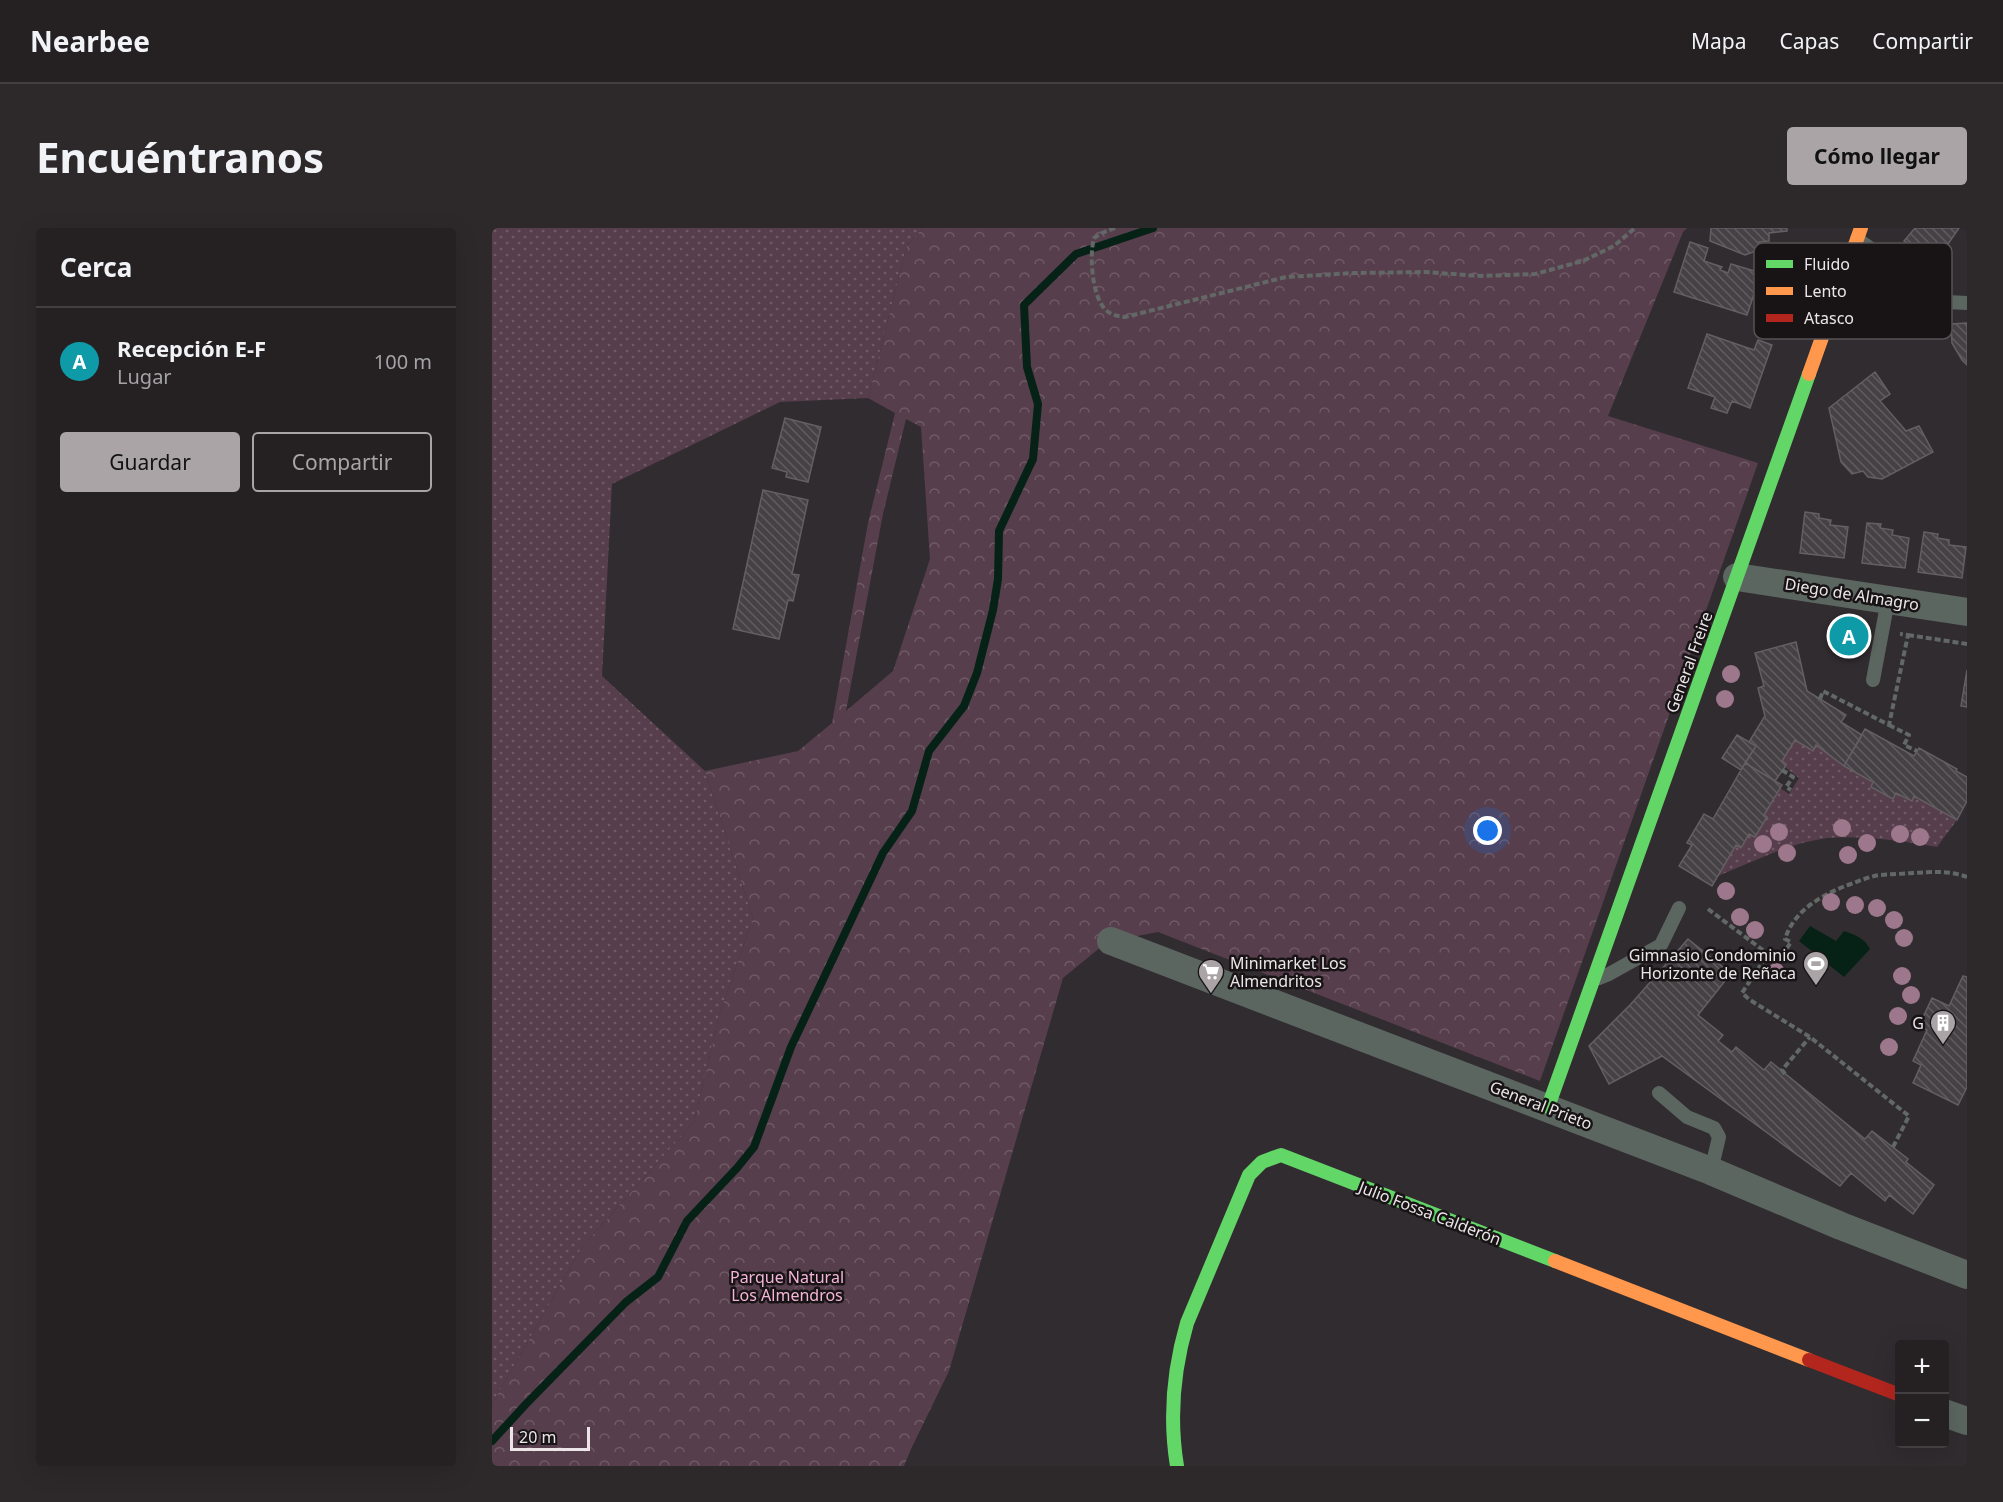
<!DOCTYPE html>
<html lang="es">
<meta charset="utf-8">
<style>
body{margin:0;font-family:"Noto Sans",sans-serif;background:#2d292b;color:#f1f3f6}
.controls{position:absolute;right:18px;bottom:18px;display:grid;overflow:hidden;border-radius:6px;box-shadow:0 6px 24px #0002}
.controls button{width:54px;height:54px;display:grid;place-items:center;padding:0;border:0;border-bottom:2px solid #423e41;background:#252123;color:#f1f3f6;font:30px sans-serif}
.scale{position:absolute;left:18px;bottom:15px;width:80px;box-sizing:border-box;padding-left:6px;border:3px solid #ebe5e8;border-top:0;font-size:16px;line-height:21px;white-space:nowrap;color:#ebe5e8;-webkit-text-stroke:4px #181416;paint-order:stroke}
.you{position:absolute;left:996px;top:603px;width:21px;height:21px;margin:-15px;border:4px solid #fff;border-radius:50%;background:#1a73e8;box-shadow:0 0 0 9px #1a73e833}
.badge{display:grid;place-items:center;width:39px;height:39px;border-radius:50%;background:#aaa4a7;color:#fff;font-size:20px;font-weight:700}
.pin{position:absolute;translate:-50% -50%;border:3px solid #fff;box-shadow:0 2px 6px #0006}
.list{margin:0;padding:0;list-style:none}
h2{display:flex;justify-content:space-between;align-items:center;height:78px;margin:0;padding:0 24px;font-size:26px}
h2 small{font-size:20px;font-weight:400;color:#a3a3a6}
.list li{display:grid;grid-template-columns:39px 1fr auto;gap:18px;align-items:center;box-sizing:border-box;height:108px;padding:0 24px;border-top:2px solid #423e41}
.list b{display:block;font-size:22px;white-space:nowrap}
.list p{margin:0;font-size:20px;white-space:nowrap;color:#a3a3a6}
.list em{font-size:20px;font-style:normal;color:#a3a3a6}
.actions{display:flex;gap:12px;padding:18px 24px}
.actions a{flex:1;padding:14px 0;border:2px solid #aaa4a7;border-radius:6px;text-align:center;font-size:21px;color:#aaa4a7}
.actions .main{background:#aaa4a7;color:#111}
.map{position:relative;flex:none;width:1475px;height:1238px;overflow:hidden;border-radius:6px}
header{display:flex;align-items:center;gap:36px;box-sizing:border-box;height:84px;padding:0 30px;background:#252123;border-bottom:2px solid #423e41}
header strong{font-size:28px}
nav{display:flex;gap:33px;margin-inline-start:auto;font-size:21px}
.intro{display:flex;align-items:center;justify-content:space-between;box-sizing:border-box;height:144px;padding:0 36px}
h1{margin:0;font-size:42px}
.button{padding:15px 27px;border-radius:6px;background:#aaa4a7;color:#111;font-size:21px;font-weight:700}
main{display:flex;gap:36px;padding:0 36px}
aside{flex:1;background:#252123;border-radius:6px;box-shadow:0 6px 24px #0002}
.map>svg:first-child{display:block}
.grass{fill:url(#grass-dots)}
.forest{fill:url(#forest-crowns);fill-rule:evenodd}
.water{fill:#062217}
.lines{fill:none;stroke-linecap:round;stroke-linejoin:round}
.stream{stroke:#062217;stroke-width:8}
.building{fill:url(#building-back-hatch);stroke:#645f62;stroke-width:1.5}
.path{stroke:#626865;stroke-width:4;stroke-dasharray:6 3;stroke-linecap:butt}
.lane{stroke:#5c6661;stroke-width:14}
.street{stroke:#5c6661;stroke-width:28}
.fast{stroke:#63d668;stroke-width:14}
.slow{stroke:#ff974d;stroke-width:14}
.jam{stroke:#b3261e;stroke-width:14}
.tree{fill:#9d778c}
.labels{text-anchor:middle;dominant-baseline:central;stroke-width:5;stroke-linejoin:round;paint-order:stroke}
.street-label{font-size:16px;fill:#ebe5e8;stroke:#181416}
.poi-label{font-size:16px;fill:#ebe5e8;stroke:#181416;text-anchor:end}
.park-label{font-size:16px;fill:#f5b5d8;stroke:#181416}
.key{fill:#181416;stroke:#575355;stroke-width:1.5}
.key-label{font-size:16px;fill:#ebe5e8}
</style>
<header>
<strong>Nearbee</strong>
<nav><a>Mapa</a><a>Capas</a><a>Compartir</a></nav>
</header>
<div class="intro"><h1>Encuéntranos</h1><a class="button">Cómo llegar</a></div>
<main>
<aside>
<h2>Cerca<small></small></h2>
<ul class="list">
<li><span class="badge" style="background:#0f9aa8">A</span><div><b>Recepción E-F</b><p>Lugar</p></div><em>100 m</em></li>
</ul>
<div class="actions"><a class="main">Guardar</a><a>Compartir</a></div>
</aside>
<div class="map">
<svg width="1475" height="1238" viewBox="0 0 1475 1238">
<defs>
<pattern id="grass-dots" width="8" height="8" patternUnits="userSpaceOnUse" patternTransform="scale(1.5)"><rect width="8" height="8" fill="#573e4c"/><path d="M2 2h.1M6 6h.1" fill="none" stroke="#6f5a66" stroke-width="1.8" stroke-linecap="round"/></pattern>
<pattern id="forest-crowns" width="20" height="18" patternUnits="userSpaceOnUse" patternTransform="scale(1.5)"><rect width="20" height="18" fill="#573e4c"/><path d="M2 6a3 3 0 1 1 6 0M12 15a3 3 0 1 1 6 0" fill="none" stroke="#6f5a66"/></pattern>
<pattern id="building-back-hatch" width="6" height="6" patternUnits="userSpaceOnUse" patternTransform="scale(1.5)"><rect width="6" height="6" fill="#464144"/><path d="M-1 5l2 2M0 0l6 6M5-1l2 2" fill="none" stroke="#615c5f"/></pattern>
</defs>
<rect width="100%" height="100%" fill="#312c2f"/>
<!-- grass -->
<path class="grass" d="M0,0H431L415,17L376,170L288,174L120,256L110,448L213,543L261,690L227,788L202,894L90,1019L0,1176Z
M1303,512L1320,522L1324,517L1352,538L1381,554L1379,559L1401,571L1404,565L1419,573L1422,568L1465,592L1445,619C1413,613 1367,607 1335,610C1297,615 1261,634 1226,648L1244,617L1249,620L1257,606L1263,609L1275,589L1272,587L1288,560L1297,566L1307,550L1293,539L1294,536L1290,533Z"/>
<!-- forest -->
<path class="forest" d="M431,0H1195L1191,4L1116,188L1266,235L1048,853L666,704L619,713L610,718L571,750L457,1143L419,1221L412,1238H0V1176L90,1019L202,894L227,788L261,690L213,543L306,523L340,495L376,295L403,185L376,170L415,17ZM414,191L429,199L438,331L401,443L354,483L391,286Z"/>
<!-- water -->
<path class="water" d="M1318,698L1344,713L1352,703C1364,707 1372,710 1378,721L1352,749L1307,713Z"/>
<g class="lines">
<!-- stream -->
<path class="stream" d="M0,1213L34,1176L134,1074L166,1049L195,993L245,940L262,919L299,819L391,625L420,583L437,523L472,478L485,445L501,382L506,351L507,303L541,231L546,176L535,139L532,77L584,26L661,0"/>
</g>
<!-- building -->
<path class="building" d="M1219,0H1295V3L1277,5V13L1267,14V22L1253,27L1218,13Z
M1423,0H1467L1445,32L1412,13Z
M1198,14L1216,20L1212,33L1230,39L1228,42L1236,45L1239,36L1269,45L1255,87L1182,64Z
M1475,95V137L1470,132L1460,115L1459,96Z
M1215,106L1262,122L1266,112L1280,117L1258,180L1240,173L1235,185L1219,180L1223,169L1196,160Z
M1383,144L1398,166L1388,173L1414,203L1427,198L1441,224L1390,251L1376,249L1371,243L1360,246L1349,234L1337,180Z
M293,190L329,199L316,254L294,249L295,244L280,240Z
M271,262L316,272L300,346L307,347L301,373L296,372L287,411L241,401Z
M1313,284L1327,286V290L1339,292L1338,297L1356,299L1352,330L1308,325Z
M1375,295L1389,296L1388,300L1401,302L1400,307L1417,310L1413,340L1370,335Z
M1432,304L1446,306L1445,310L1457,312V317L1474,319L1470,350L1426,344Z
M1350,391L1368,394L1364,418L1346,416Z
M1304,414L1315,463L1354,487L1349,494L1370,507L1352,538L1324,517L1321,523L1303,512L1290,533L1294,536L1293,539L1283,553L1253,535L1264,518L1257,514L1273,488L1266,460L1272,458L1263,425Z
M1475,442V479L1469,478Z
M1373,501L1422,528L1427,520L1465,541L1464,543L1475,549V573L1465,592L1422,568L1420,573L1404,565L1401,571L1379,559L1381,554L1352,538Z
M1245,507L1264,518L1249,542L1230,530Z
M1253,535L1290,557L1272,587L1275,589L1263,609L1257,606L1249,620L1244,617L1220,658L1187,638L1200,617L1195,615L1212,586L1221,591Z
M1196,711L1232,740L1226,748L1233,753L1206,787L1231,807L1226,813L1240,824L1244,819L1272,842L1279,834L1373,911L1380,903L1416,931L1414,934L1442,957L1421,986L1397,967L1393,973L1359,945L1348,958L1170,828L1117,856L1097,818L1139,776Z
M1471,748L1475,749V859L1466,877L1421,855L1429,837L1421,833L1435,802L1427,798L1440,770L1457,778Z"/>
<g class="lines">
<!-- path -->
<path class="path" d="M623,0L610,5L602,10C597,28 600,71 615,83C621,88 626,88 633,89L794,49L862,45L933,44L988,48L1043,46L1091,33L1122,18L1143,0
M1349,398L1371,400
M1416,407L1475,416
M1328,471L1331,463L1397,497L1416,407L1408,406
M1397,497L1417,507L1412,517L1425,523
M1290,542L1301,549L1294,559L1299,562
M1216,681L1276,726
M1293,846L1290,842L1318,809
M1401,919L1417,888L1318,809L1258,772L1250,765L1276,726L1288,731L1299,714L1293,711C1302,683 1327,669 1353,658C1365,654 1375,649 1388,647C1399,646 1410,646 1420,645C1440,644 1456,642 1475,649"/>
<!-- lane -->
<path class="lane" d="M1365,11L1455,74L1475,75
M1381,452L1396,372
M1107,750L1117,746L1169,717L1187,680
M1167,865L1195,889L1222,900L1227,909L1219,943"/>
<!-- street -->
<path class="street" d="M1245,349L1475,384
M619,713L1219,943L1349,998L1475,1047
M1452,1185L1475,1193"/>
<!-- fast -->
<path class="fast" d="M1056,879L1317,146
M685,1238C677,1189 681,1143 695,1095L757,947L770,934L789,927L1063,1033"/>
<!-- slow -->
<path class="slow" d="M1317,146L1369,0
M1063,1033L1317,1132"/>
<!-- jam -->
<path class="jam" d="M1317,1132L1408,1167"/>
</g>
<!-- trees -->
<g class="tree">
<circle cx="1239" cy="446" r="9"/>
<circle cx="1233" cy="471" r="9"/>
<circle cx="1350" cy="600" r="9"/>
<circle cx="1287" cy="604" r="9"/>
<circle cx="1408" cy="606" r="9"/>
<circle cx="1428" cy="609" r="9"/>
<circle cx="1375" cy="615" r="9"/>
<circle cx="1271" cy="616" r="9"/>
<circle cx="1295" cy="625" r="9"/>
<circle cx="1356" cy="627" r="9"/>
<circle cx="1234" cy="663" r="9"/>
<circle cx="1339" cy="674" r="9"/>
<circle cx="1363" cy="677" r="9"/>
<circle cx="1385" cy="680" r="9"/>
<circle cx="1248" cy="689" r="9"/>
<circle cx="1402" cy="692" r="9"/>
<circle cx="1263" cy="702" r="9"/>
<circle cx="1412" cy="710" r="9"/>
<circle cx="1284" cy="744" r="9"/>
<circle cx="1410" cy="748" r="9"/>
<circle cx="1419" cy="767" r="9"/>
<circle cx="1406" cy="788" r="9"/>
<circle cx="1397" cy="819" r="9"/>
</g>
<!-- icons -->
<defs>
<symbol id="stadium-pin" viewBox="-11 -11 22 30"><path d="M0 17L-7.5 6A9.5 9.5 0 1 1 7.5 6Z" fill="#aaa4a7" stroke="#181416"/><path d="M0-5a6.5 5 0 1 0 0 10a6.5 5 0 1 0 0-10ZM-3.5-1.8h7v3.6h-7Z" fill="#fff"/></symbol>
<symbol id="supermarket-pin" viewBox="-11 -11 22 30"><path d="M0 17L-7.5 6A9.5 9.5 0 1 1 7.5 6Z" fill="#aaa4a7" stroke="#181416"/><path d="M-6-5.5h2.5l.6 2H6L4.5 2H-2.5L-4.4-4H-6ZM-1.5 3.2a1.3 1.3 0 1 0 .1 0ZM3 3.2a1.3 1.3 0 1 0 .1 0Z" fill="#fff"/></symbol>
<symbol id="building-pin" viewBox="-11 -11 22 30"><path d="M0 17L-7.5 6A9.5 9.5 0 1 1 7.5 6Z" fill="#aaa4a7" stroke="#181416"/><path d="M-4-6H4V6H1V3H-1V6H-4ZM-2.5-4.3h1.7v1.8h-1.7ZM.8-4.3h1.7v1.8H.8ZM-2.5-1h1.7V.8h-1.7ZM.8-1h1.7V.8H.8Z" fill="#fff"/></symbol>
</defs>
<g fill-rule="evenodd">
<use href="#stadium-pin" x="1309" y="721" width="30" height="40"/>
<use href="#supermarket-pin" x="704" y="729" width="30" height="40"/>
<use href="#building-pin" x="1436" y="780" width="30" height="40"/>
</g>
<g class="labels">
<!-- street labels -->
<g class="street-label">
<text transform="translate(1360 366) rotate(9)">Diego de Almagro</text>
<text transform="translate(1197 434) rotate(-70)">General Freire</text>
<text transform="translate(1049 877) rotate(21)">General Prieto</text>
<text transform="translate(938 985) rotate(21)">Julio Fossa Calderón</text>
</g>
<!-- poi labels -->
<g class="poi-label">
<text x="1304" y="727">Gimnasio Condominio<tspan x="1304" dy="18">Horizonte de Reñaca</tspan></text>
<text x="738" y="735" text-anchor="start">Minimarket Los<tspan x="738" dy="18">Almendritos</tspan></text>
<text x="1432" y="795">G</text>
</g>
<!-- park labels -->
<g class="park-label">
<text x="295" y="1049">Parque Natural<tspan x="295" dy="18">Los Almendros</tspan></text>
</g>
</g>
<!-- legend -->
<rect x="1262" y="15" width="198" height="96" rx="9" class="key"/>
<rect x="1274" y="32" width="27" height="8" fill="#63d668"/>
<rect x="1274" y="59" width="27" height="8" fill="#ff974d"/>
<rect x="1274" y="86" width="27" height="8" fill="#b3261e"/>
<g class="key-label">
<text x="1312" y="42">Fluido</text>
<text x="1312" y="69">Lento</text>
<text x="1312" y="96">Atasco</text>
</g>
</svg>
<div class="controls">
<button>+</button>
<button>−</button>
</div>
<div class="scale">20 m</div>
<div class="you"></div>
<div class="pin badge" style="left:1357px;top:408px;background:#0f9aa8">A</div>
</div>
</main>
